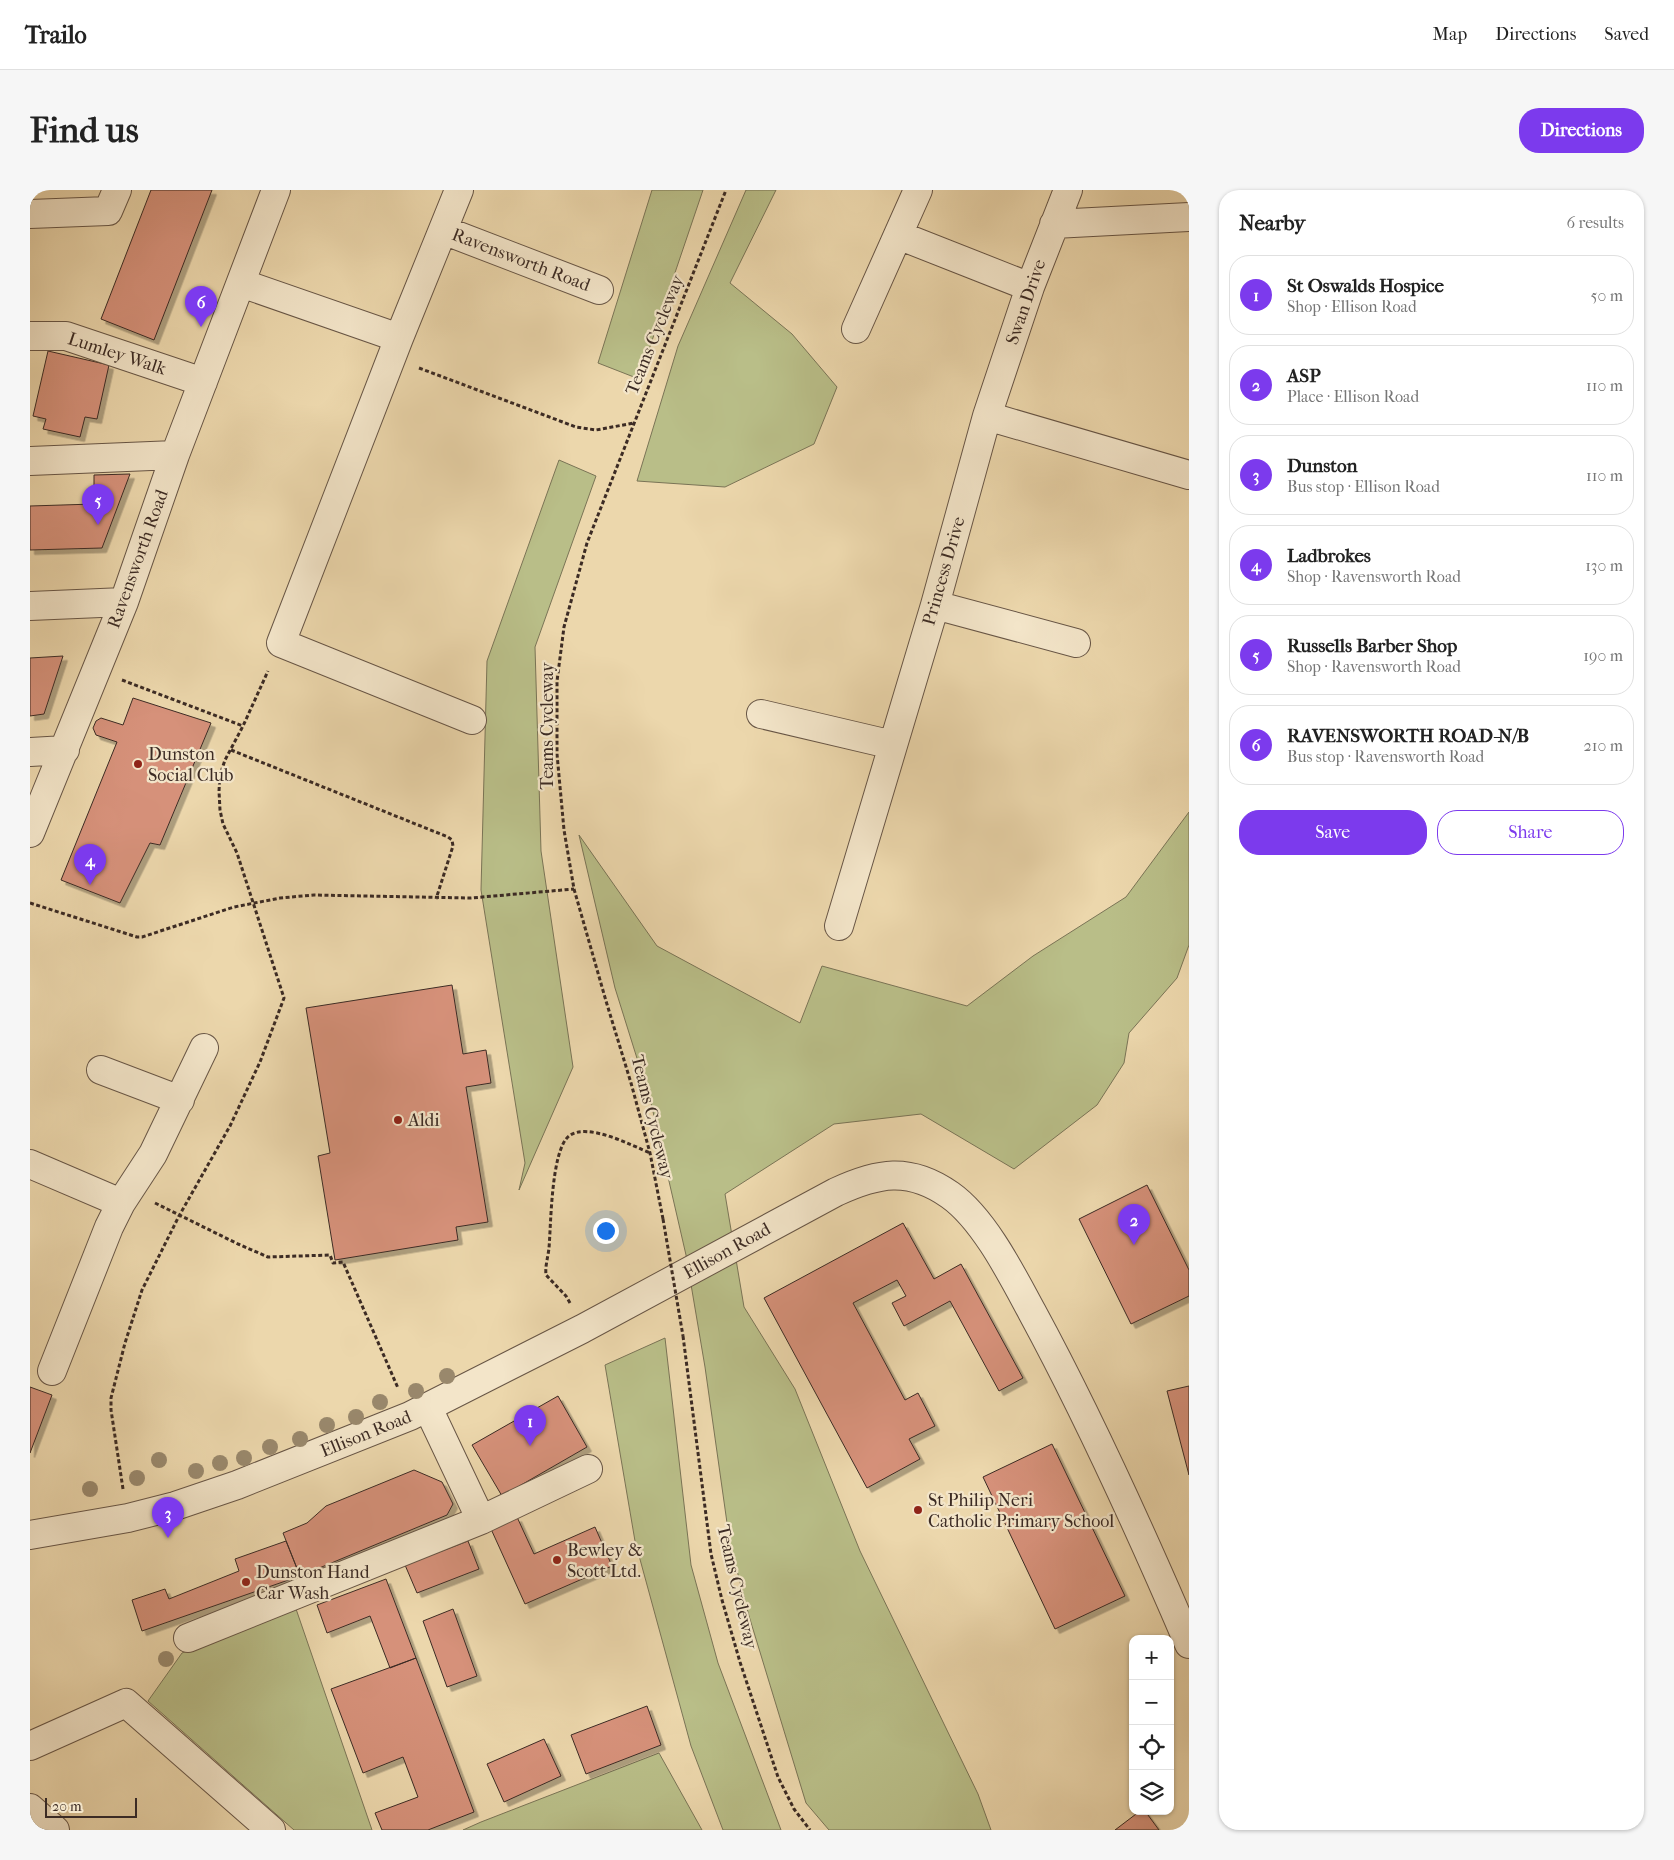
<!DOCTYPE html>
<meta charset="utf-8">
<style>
body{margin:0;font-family:"IM FELL French Canon",serif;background:#f6f6f6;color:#222}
.controls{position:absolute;right:15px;bottom:15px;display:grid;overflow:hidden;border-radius:10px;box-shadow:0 1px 4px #0004}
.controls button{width:45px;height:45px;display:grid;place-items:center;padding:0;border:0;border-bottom:1px solid #e0e0e0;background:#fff;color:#222;font:25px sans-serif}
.scale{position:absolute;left:15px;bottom:12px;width:92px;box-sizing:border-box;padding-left:5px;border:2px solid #3c2b24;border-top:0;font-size:14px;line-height:18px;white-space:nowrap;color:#3c2b24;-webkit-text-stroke:4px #f3e5c9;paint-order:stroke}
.you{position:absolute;left:575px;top:1040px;width:18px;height:18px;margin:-12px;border:4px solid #fff;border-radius:50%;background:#1a73e8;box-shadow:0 0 0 8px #1a73e833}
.badge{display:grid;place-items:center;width:32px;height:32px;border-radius:50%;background:#7c3aed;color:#fff;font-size:16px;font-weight:700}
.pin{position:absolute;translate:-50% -41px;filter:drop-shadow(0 1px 2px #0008)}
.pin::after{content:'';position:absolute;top:26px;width:18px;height:15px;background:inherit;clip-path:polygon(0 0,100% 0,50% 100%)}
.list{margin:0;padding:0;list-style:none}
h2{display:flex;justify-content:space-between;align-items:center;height:65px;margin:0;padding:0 20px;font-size:21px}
h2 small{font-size:16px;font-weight:400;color:#767676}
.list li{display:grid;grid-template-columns:32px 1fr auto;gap:15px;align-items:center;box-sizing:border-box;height:80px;margin:0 10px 10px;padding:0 10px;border:1px solid #e0e0e0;border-radius:20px}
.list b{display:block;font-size:19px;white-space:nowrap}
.list p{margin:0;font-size:16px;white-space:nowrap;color:#767676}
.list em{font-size:16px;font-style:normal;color:#767676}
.actions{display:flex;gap:10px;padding:15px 20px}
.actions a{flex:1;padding:11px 0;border:1px solid #7c3aed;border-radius:20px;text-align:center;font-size:18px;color:#7c3aed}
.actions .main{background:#7c3aed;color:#fff}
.icon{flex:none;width:28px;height:28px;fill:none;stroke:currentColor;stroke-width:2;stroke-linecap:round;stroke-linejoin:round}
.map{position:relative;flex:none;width:1159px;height:1640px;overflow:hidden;border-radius:20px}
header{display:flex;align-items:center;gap:30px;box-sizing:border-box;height:70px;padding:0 25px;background:#fff;border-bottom:1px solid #e0e0e0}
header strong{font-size:24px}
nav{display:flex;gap:28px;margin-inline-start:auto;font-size:18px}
.intro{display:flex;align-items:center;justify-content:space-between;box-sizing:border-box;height:120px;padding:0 30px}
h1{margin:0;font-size:35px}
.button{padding:12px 22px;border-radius:20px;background:#7c3aed;color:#fff;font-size:18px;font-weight:700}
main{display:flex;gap:30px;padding:0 30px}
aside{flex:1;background:#fff;border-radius:20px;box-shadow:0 1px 4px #0004}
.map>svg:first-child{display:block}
.green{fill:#b9be88;stroke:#7a7456}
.building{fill:#d6917a;stroke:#3c2b24;filter:url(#shadow)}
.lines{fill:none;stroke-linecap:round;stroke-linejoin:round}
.minor-casing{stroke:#685646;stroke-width:30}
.path{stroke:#3c2b24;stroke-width:3;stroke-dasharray:4 2.5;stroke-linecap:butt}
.minor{stroke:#f3e5c9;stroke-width:28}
.path-bridge{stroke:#3c2b24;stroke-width:3;stroke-dasharray:4 2.5;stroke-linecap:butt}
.tree{fill:#99886c}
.poi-dot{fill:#8f2418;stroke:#f3e5c9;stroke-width:2}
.labels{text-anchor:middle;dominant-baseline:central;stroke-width:4.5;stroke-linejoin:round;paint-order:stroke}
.street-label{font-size:18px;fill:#3c2b24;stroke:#f3e5c9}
.poi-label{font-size:18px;fill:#3c2b24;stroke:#f3e5c9;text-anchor:start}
</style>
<header>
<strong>Trailo</strong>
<nav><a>Map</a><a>Directions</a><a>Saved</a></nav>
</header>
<div class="intro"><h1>Find us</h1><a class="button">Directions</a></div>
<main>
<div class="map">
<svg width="1159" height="1640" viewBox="0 0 1159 1640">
<defs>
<filter id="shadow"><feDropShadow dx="4.5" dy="4.5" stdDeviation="0" flood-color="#0004"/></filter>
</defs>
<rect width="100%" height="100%" fill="#ecd7ac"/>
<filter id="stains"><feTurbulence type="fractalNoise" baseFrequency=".004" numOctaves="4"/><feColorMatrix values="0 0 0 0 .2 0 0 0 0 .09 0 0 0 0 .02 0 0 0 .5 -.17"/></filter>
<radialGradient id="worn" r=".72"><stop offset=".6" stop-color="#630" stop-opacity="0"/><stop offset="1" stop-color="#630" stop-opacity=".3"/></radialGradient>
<!-- green -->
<path class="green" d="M622,0H673L609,189L568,173Z
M716,0H746L700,93L762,144L807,197L784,254L695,297L607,291L648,156Z
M529,270L566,286L505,457L511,661L543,877L489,1000L495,973L451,700L457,471Z
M1159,622V755L1147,788L1099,843L1094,873L1067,915L984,979L891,924L804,934L695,1004L714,1117L765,1199L830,1361L948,1604L961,1640H799L776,1613L719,1426L700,1354L675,1177L656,1065L621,913L585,798L549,645L627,756L770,833L792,776L937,816L1003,766L1096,707Z
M635,1148L661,1375L688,1473L751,1640H693L661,1556L605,1351L575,1175Z
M265,1416L342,1640H264L118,1511L152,1463Z
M629,1563L672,1640H433L451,1632Z"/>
<!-- building -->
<path class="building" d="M121,0H182L124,150L71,129Z
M18,161L79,175L67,229L55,227L50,247L13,239L16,229L3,226Z
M100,284L72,358L0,360V316L64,314V285Z
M33,466L14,524L0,526V468Z
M103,508L181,533L130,655L120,653L90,713L31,690L87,552L66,545L63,538L66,531L71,528L93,535Z
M422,795L433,864L456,860L461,893L436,897L458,1032L426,1037L428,1050L305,1070L288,966L300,963L276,818Z
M1117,995L1159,1080V1106L1101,1134L1049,1029Z
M873,1033L904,1089L931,1074L993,1188L969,1201L920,1111L874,1136L862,1113L876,1106L867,1090L823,1113L875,1210L888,1203L905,1236L879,1249L890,1269L837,1298L734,1108Z
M1159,1196V1285L1137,1201Z
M0,1197L22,1205L0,1263Z
M528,1206L557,1257L472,1306L442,1255Z
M1022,1254L1095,1406L1025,1439L953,1287Z
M384,1280L412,1292L423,1314L417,1325L270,1386L253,1343L277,1333L296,1316Z
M487,1327L504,1364L565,1337L582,1376L495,1414L461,1339Z
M256,1351L270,1386L112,1441L102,1410L135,1399L139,1409L209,1381L205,1369Z
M438,1351L449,1379L387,1403L375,1375Z
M356,1389L386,1468L360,1478L340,1426L297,1443L287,1415Z
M423,1419L447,1486L417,1497L393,1431Z
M386,1468L444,1622L398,1640H352L345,1623L388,1607L373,1567L333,1583L301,1499Z
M617,1516L631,1555L556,1584L541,1545Z
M514,1549L531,1586L474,1612L457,1574Z
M1110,1621H1115L1129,1640H1085Z"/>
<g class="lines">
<defs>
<path id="minor" d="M429,0L369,148L251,453L442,530
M0,24L78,21L87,0
M1024,34L1159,27
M413,40L569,100
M868,45L1000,97
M211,93L369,148
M826,139L888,0
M0,146H36L173,192
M957,226L1000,97L1038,0
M0,271L145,265
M905,415L1046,453
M0,416L94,412
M731,524L863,555
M0,562L35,560
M0,643L94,412L145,265L246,0
M809,736L905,415L957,226L1159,285
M71,880L150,910
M0,974L91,1013
M22,1181L79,1037L91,1013L123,964L174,858
M451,1330L558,1279
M0,1345L98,1328L145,1316L207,1295L380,1226L552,1139L806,1002C847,983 879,976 920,1005C954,1029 982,1085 1002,1122C1060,1229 1111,1342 1159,1454
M158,1448L451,1330L398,1218
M0,1556L96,1513L241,1640
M0,1618L25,1640"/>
</defs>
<!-- minor casing -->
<use href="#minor" class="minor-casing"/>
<!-- path -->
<path class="path" d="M389,178L546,237L566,240L604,233
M92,490L213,536
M201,560L418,647L422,650L423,656L406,709
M0,713L107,747H112L204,717L250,708L284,705L441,708L544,699
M125,1013L208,1054L238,1067L300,1065L303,1073L313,1072L368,1198
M633,1029L620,963L601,893L576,811L544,699L534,640L527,564V491L534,437L557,353L696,0
M540,1113L536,1106L516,1085C515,1076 518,1067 519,1058C521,1035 521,960 539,946C557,932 601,955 620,963
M653,1146L681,1364L692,1410L710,1472L748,1587L764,1619L780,1640
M93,1299L81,1220V1208L95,1153L112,1100L149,1026L200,936L230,872L254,808L207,663L193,634L190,620L189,601L190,585L195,570L213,536L238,481"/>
<!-- minor -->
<use href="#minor" class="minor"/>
<!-- path-bridge -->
<path class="path-bridge" d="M633,1029L653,1146"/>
</g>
<!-- trees -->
<g class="tree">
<circle cx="417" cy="1186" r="8"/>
<circle cx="386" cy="1201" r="8"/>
<circle cx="350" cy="1212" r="8"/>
<circle cx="326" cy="1227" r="8"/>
<circle cx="297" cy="1235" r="8"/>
<circle cx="270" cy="1249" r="8"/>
<circle cx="240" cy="1257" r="8"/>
<circle cx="214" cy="1268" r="8"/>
<circle cx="129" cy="1270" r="8"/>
<circle cx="190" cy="1273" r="8"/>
<circle cx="166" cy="1281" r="8"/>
<circle cx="107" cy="1288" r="8"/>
<circle cx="60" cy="1299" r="8"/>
<circle cx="136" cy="1469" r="8"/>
</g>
<!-- markers -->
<g class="poi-dot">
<circle cx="108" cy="574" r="5"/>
<circle cx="368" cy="930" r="5"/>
<circle cx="888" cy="1320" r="5"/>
<circle cx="527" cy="1370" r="5"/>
<circle cx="216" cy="1392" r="5"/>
</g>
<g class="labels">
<!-- street labels -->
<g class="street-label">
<text transform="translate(491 70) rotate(21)">Ravensworth Road</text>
<text transform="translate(996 112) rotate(-71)">Swan Drive</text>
<text transform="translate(625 145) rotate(-68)">Teams Cycleway</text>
<text transform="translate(87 164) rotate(18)">Lumley Walk</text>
<text transform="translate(108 369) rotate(-70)">Ravensworth Road</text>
<text transform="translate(914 381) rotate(-74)">Princess Drive</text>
<text transform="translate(517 536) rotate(-90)">Teams Cycleway</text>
<text transform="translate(622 927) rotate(76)">Teams Cycleway</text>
<text transform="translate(697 1061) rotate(-29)">Ellison Road</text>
<text transform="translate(336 1244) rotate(-22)">Ellison Road</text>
<text transform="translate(707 1397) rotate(77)">Teams Cycleway</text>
</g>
<!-- poi labels -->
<g class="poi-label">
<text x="118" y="564">Dunston<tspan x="118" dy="21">Social Club</tspan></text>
<text x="378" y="930">Aldi</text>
<text x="898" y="1310">St Philip Neri<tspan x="898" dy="21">Catholic Primary School</tspan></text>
<text x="537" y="1360">Bewley &amp;<tspan x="537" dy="21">Scott Ltd.</tspan></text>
<text x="226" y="1382">Dunston Hand<tspan x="226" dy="21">Car Wash</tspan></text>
</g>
</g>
<rect width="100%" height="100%" filter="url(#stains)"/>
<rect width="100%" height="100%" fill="url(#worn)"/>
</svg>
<div class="controls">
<button>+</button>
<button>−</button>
<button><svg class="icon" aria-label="locate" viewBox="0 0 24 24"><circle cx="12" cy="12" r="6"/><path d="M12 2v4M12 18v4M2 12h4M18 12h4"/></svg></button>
<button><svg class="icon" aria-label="layers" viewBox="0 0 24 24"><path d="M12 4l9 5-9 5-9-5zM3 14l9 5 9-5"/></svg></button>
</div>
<div class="scale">20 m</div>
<div class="you"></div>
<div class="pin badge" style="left:500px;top:1256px">1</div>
<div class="pin badge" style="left:1104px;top:1055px">2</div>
<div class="pin badge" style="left:138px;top:1348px">3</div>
<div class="pin badge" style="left:60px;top:695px">4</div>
<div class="pin badge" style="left:68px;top:335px">5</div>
<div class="pin badge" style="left:171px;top:137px">6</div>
</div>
<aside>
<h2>Nearby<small>6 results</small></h2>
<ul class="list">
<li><span class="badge">1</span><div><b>St Oswalds Hospice</b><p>Shop · Ellison Road</p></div><em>50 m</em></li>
<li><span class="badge">2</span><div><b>ASP</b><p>Place · Ellison Road</p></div><em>110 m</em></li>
<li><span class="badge">3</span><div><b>Dunston</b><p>Bus stop · Ellison Road</p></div><em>110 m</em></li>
<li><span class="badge">4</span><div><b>Ladbrokes</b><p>Shop · Ravensworth Road</p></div><em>130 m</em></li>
<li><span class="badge">5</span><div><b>Russells Barber Shop</b><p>Shop · Ravensworth Road</p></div><em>190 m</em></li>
<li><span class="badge">6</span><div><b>RAVENSWORTH ROAD-N/B</b><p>Bus stop · Ravensworth Road</p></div><em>210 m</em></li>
</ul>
<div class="actions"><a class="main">Save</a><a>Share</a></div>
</aside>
</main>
